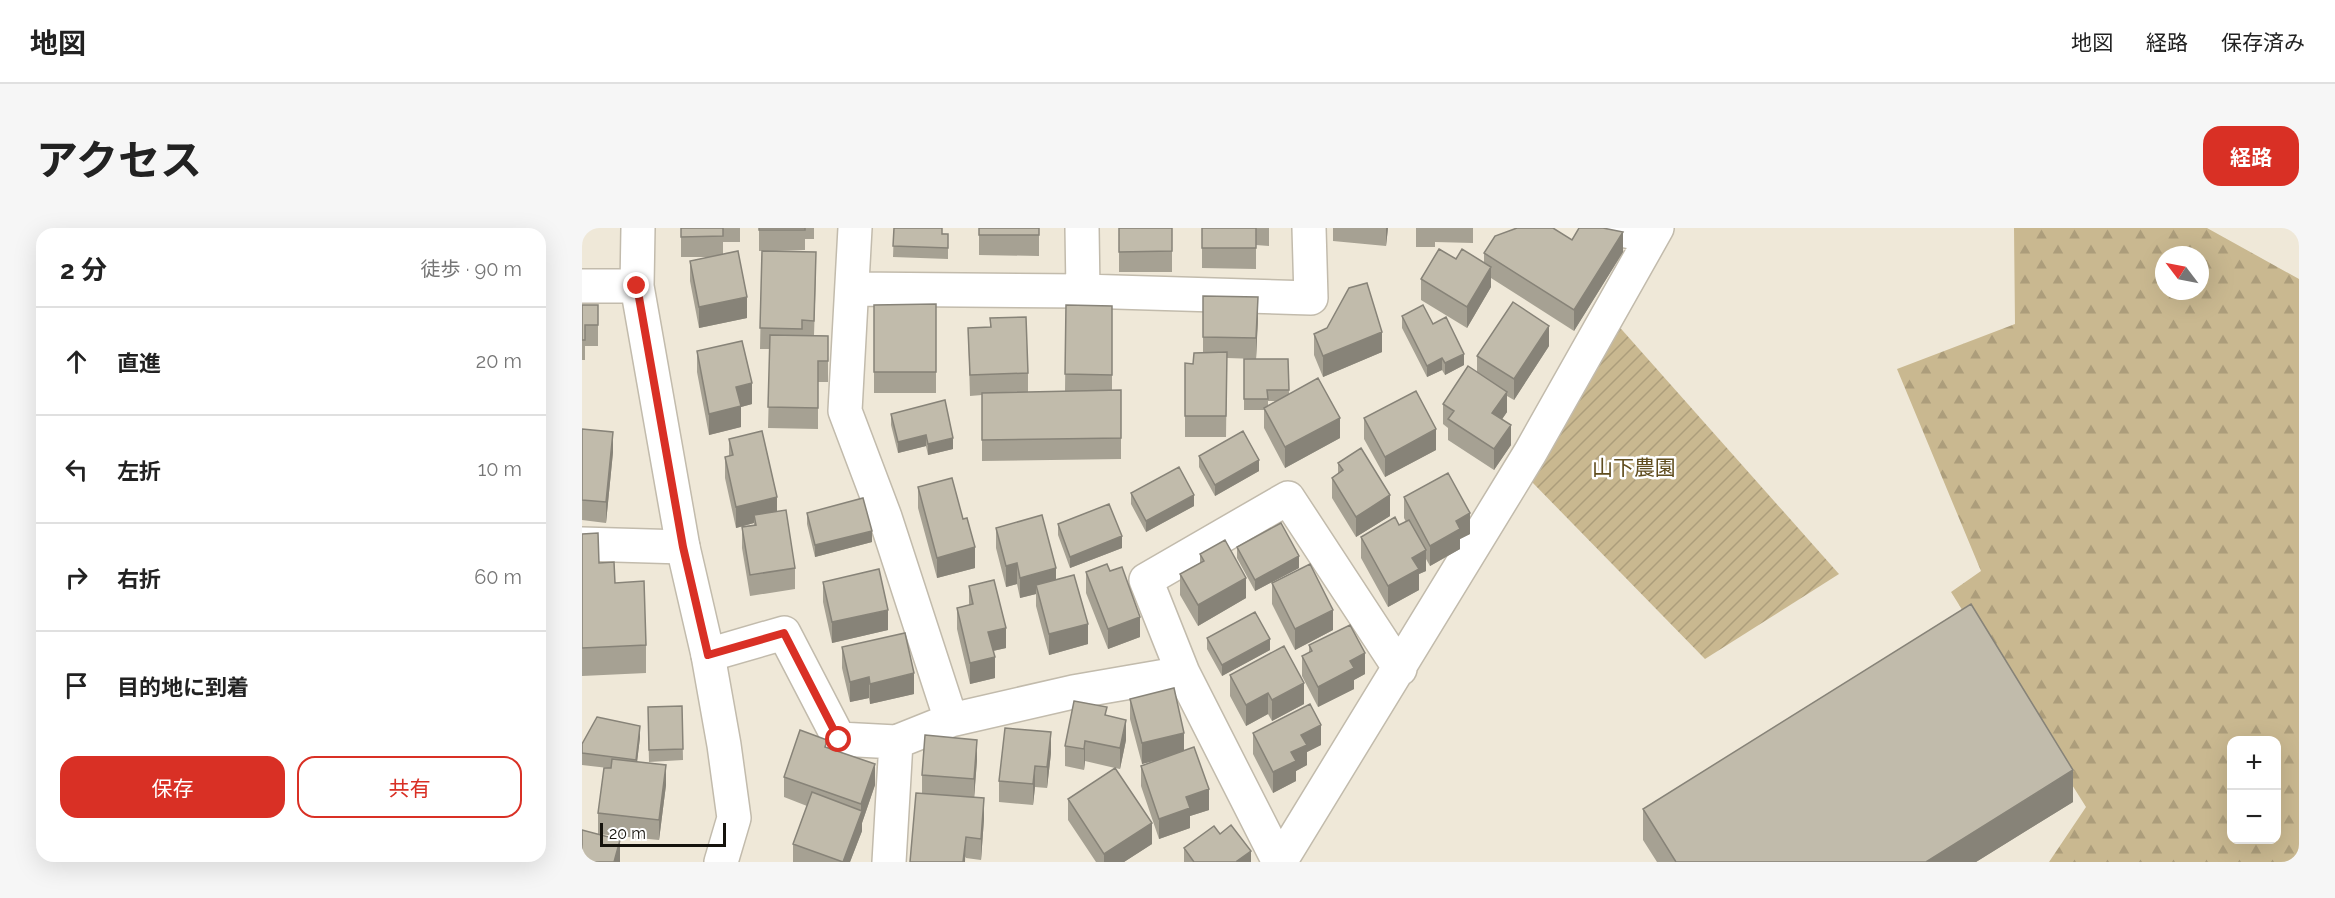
<!DOCTYPE html>
<html lang="ja">
<meta charset="utf-8">
<style>
body{margin:0;font-family:Raleway,"Noto Sans JP",sans-serif;background:#f6f6f6;color:#222}
.controls{position:absolute;right:18px;bottom:18px;display:grid;overflow:hidden;border-radius:12px;box-shadow:0 6px 24px #0002}
.controls button{width:54px;height:54px;display:grid;place-items:center;padding:0;border:0;border-bottom:2px solid #e0e0e0;background:#fff;color:#222;font:30px sans-serif}
.compass{position:absolute;left:1573px;top:18px;width:54px;height:54px;border-radius:50%;background:#fff;box-shadow:0 6px 24px #0002;rotate:302deg}
.scale{position:absolute;left:18px;bottom:15px;width:126px;box-sizing:border-box;padding-left:6px;border:3px solid #15130d;border-top:0;font-size:16px;line-height:21px;white-space:nowrap;color:#15130d;-webkit-text-stroke:4px #fff;paint-order:stroke}
.stop{position:absolute;width:18px;height:18px;margin:-14px;border:4px solid #d93025;border-radius:50%;background:#fff}
.stop.end{background:#d93025;border-color:#fff;box-shadow:0 2px 6px #0008}
.list{margin:0;padding:0;list-style:none}
h2{display:flex;justify-content:space-between;align-items:center;height:78px;margin:0;padding:0 24px;font-size:26px}
h2 small{font-size:20px;font-weight:400;color:#767676}
.list li{display:grid;grid-template-columns:39px 1fr auto;gap:18px;align-items:center;box-sizing:border-box;height:108px;padding:0 24px;border-top:2px solid #e0e0e0}
.list b{display:block;font-size:22px;white-space:nowrap}
.list em{font-size:20px;font-style:normal;color:#767676}
.actions{display:flex;gap:12px;padding:18px 24px}
.actions a{flex:1;padding:14px 0;border:2px solid #d93025;border-radius:18px;text-align:center;font-size:21px;color:#d93025}
.actions .main{background:#d93025;color:#fff}
.icon{flex:none;width:33px;height:33px;fill:none;stroke:currentColor;stroke-width:2;stroke-linecap:round;stroke-linejoin:round}
.map{position:relative;flex:none;width:1717px;height:634px;overflow:hidden;border-radius:18px}
header{display:flex;align-items:center;gap:36px;box-sizing:border-box;height:84px;padding:0 30px;background:#fff;border-bottom:2px solid #e0e0e0}
header strong{font-size:28px}
nav{display:flex;gap:33px;margin-inline-start:auto;font-size:21px}
.intro{display:flex;align-items:center;justify-content:space-between;box-sizing:border-box;height:144px;padding:0 36px}
h1{margin:0;font-size:42px}
.button{padding:15px 27px;border-radius:18px;background:#d93025;color:#fff;font-size:21px;font-weight:700}
main{display:flex;gap:36px;padding:0 36px}
aside{flex:1;background:#fff;border-radius:18px;box-shadow:0 6px 24px #0002}
.map>svg:first-child{display:block}
.forest{fill:url(#forest-firs);fill-rule:evenodd}
.garden{fill:url(#garden-furrows)}
.lines{fill:none;stroke-linecap:round;stroke-linejoin:round}
.street-casing{stroke:#c2bbac;stroke-width:36}
.secondary-casing{stroke:#c2bbac;stroke-width:36}
.street{stroke:#fff;stroke-width:33}
.secondary{stroke:#fff;stroke-width:33}
.wall{fill:#a6a193;fill-rule:evenodd}
.shaded-wall{fill:#878378}
.building{fill:#c1bbab;stroke:#878378;stroke-width:1.5}
.route{stroke:#d93025;stroke-width:8}
.labels{text-anchor:middle;dominant-baseline:central;stroke-width:5;stroke-linejoin:round;paint-order:stroke}
.park-label{font-size:21px;fill:#604d1e;stroke:#fff}
</style>
<header>
<strong>地図</strong>
<nav><a>地図</a><a>経路</a><a>保存済み</a></nav>
</header>
<div class="intro"><h1>アクセス</h1><a class="button">経路</a></div>
<main>
<aside>
<h2>2 分<small>徒歩 · 90 m</small></h2>
<ul class="list">
<li><svg class="icon" aria-label="ahead" viewBox="0 0 24 24"><path d="M12 20V5M6 11l6-6 6 6"/></svg><div><b>直進</b></div><em>20 m</em></li>
<li><svg class="icon" aria-label="left" viewBox="0 0 24 24"><path d="M17 20v-9H6M10 6l-5 5 5 5"/></svg><div><b>左折</b></div><em>10 m</em></li>
<li><svg class="icon" aria-label="right" viewBox="0 0 24 24"><path d="M7 20v-9h11M14 6l5 5-5 5"/></svg><div><b>右折</b></div><em>60 m</em></li>
<li><svg class="icon" aria-label="arrive" viewBox="0 0 24 24"><path d="M6 21V4h12l-3 4 3 4H6"/></svg><div><b>目的地に到着</b></div></li>
</ul>
<div class="actions"><a class="main">保存</a><a>共有</a></div>
</aside>
<div class="map">
<svg width="1717" height="634" viewBox="0 0 1717 634">
<defs>
<pattern id="forest-firs" width="22" height="20" patternUnits="userSpaceOnUse" patternTransform="scale(1.5)"><rect width="22" height="20" fill="#c9b890"/><path d="M5 1l3.5 6h-7zM16 11l3.5 6h-7z" fill="#ac9d7b"/></pattern>
<pattern id="garden-furrows" width="10" height="10" patternUnits="userSpaceOnUse" patternTransform="scale(1.5)"><rect width="10" height="10" fill="#c9b890"/><path d="M-1 1l2-2M0 10L10 0M9 11l2-2" fill="none" stroke="#ac9d7b"/></pattern>
</defs>
<rect width="100%" height="100%" fill="#efe8d8"/>
<!-- forest -->
<path class="forest" d="M1432,0H1625L1717,51V634H1467L1504,579L1369,364L1399,343L1315,141L1433,96ZM1582,27H1618V63H1582ZM1650,512H1694V612H1650Z"/>
<!-- garden -->
<path class="garden" d="M1033,94L1257,346L1123,431L948,252Z"/>
<g class="lines">
<defs>
<path id="street" d="M273,0L263,183L303,289L369,492
M500,0L501,63
M1030,0L1069,8
M271,61L501,63L729,70L727,0
M0,316L101,319
M126,427L202,405L257,511L314,514L369,492L491,464L601,445
M307,634L314,514
M697,634L601,445L564,352L706,270L818,441
M698,634L948,225L1075,0"/>
<path id="secondary" d="M56,0L55,58L101,319L126,427L142,517L152,590L139,634
M0,58H55"/>
</defs>
<!-- street casing -->
<use href="#street" class="street-casing"/>
<!-- secondary casing -->
<use href="#secondary" class="secondary-casing"/>
<!-- street -->
<use href="#street" class="street"/>
<!-- secondary -->
<use href="#secondary" class="secondary"/>
</g>
<!-- wall -->
<path class="wall" d="M99,0H158V14H141V26L165,90L117,100L108,53V33L127,29H99Z
M177,0H232V11H223V22L193,23L234,45L232,107L246,108V154H236V201L186,200L188,121H178L180,23H177Z
M312,0L366,6V31L311,29Z
M397,0H457V28L397,27Z
M537,0H590V44H537Z
M620,0H687V18L674,17V41L620,40Z
M751,0H806L804,18L751,13Z
M834,0H891V15L853,14V19H834Z
M990,12L1041,24L992,103L909,50V59L885,100L839,72V51L874,31L902,35V25Z
M621,68L676,89L674,131L645,130L644,209H603V135L611,136L621,125Z
M354,76V165H292V77Z
M0,77H16V118H3V132H0Z
M484,77L530,78V162H539V231L400,233V167L388,168L386,100L408,99V90L446,145V164L483,163Z
M820,88L851,96L882,137L863,147L860,142L845,149L820,100Z
M745,100L800,124L741,149L732,127V106Z
M967,118L932,172L925,168V184L920,191L929,217L912,242L866,212V200L861,196V176L895,144V128Z
M115,123L170,176L159,179V199L127,207L115,144Z
M662,131H706L707,166L758,210L703,240L682,200V182H662ZM686,173H694L686,177Z
M309,186L371,221L346,227L344,218L316,225L309,197Z
M782,190L854,222L803,249L782,211Z
M0,201L31,224L24,295L0,292Z
M147,211L195,284L213,340V361L168,368L160,320V299L172,298V295L154,300L143,250V229L147,228Z
M617,228L677,243L633,268L617,239Z
M756,235L808,288L774,309L750,270V250L756,246Z
M336,259L381,291L393,340L355,350L336,280Z
M549,265L612,278L564,304L549,276Z
M822,269L888,306L878,311V321L848,338L844,331V343L837,346V362L806,379L779,330V309L817,297L824,294L822,290Z
M225,285L290,314L233,329L225,296Z
M476,296L540,320L488,340L476,307Z
M414,300L474,352L506,416L467,427L454,378V366L438,370L435,356L424,359L414,320Z
M0,306L17,335L33,355L64,417V445L0,448Z
M655,319L717,340L673,363L655,330Z
M618,326L664,370L616,398L598,367V346L618,335Z
M528,343L558,409L526,421L504,365V344Z
M241,354L306,402L250,415L241,374Z
M690,355L751,402L713,422L690,376Z
M387,358L424,420L411,423L413,450L388,456L375,401V380L387,377Z
M625,410L688,422L640,448L625,421Z
M727,417L783,446L772,452V461L736,479L720,448V428L727,425Z
M260,419L332,466L288,476L287,470L268,474L260,440Z
M648,447L722,476L690,493L686,486L664,498L648,468Z
M548,471L602,522L627,582L608,588V600L577,611L559,558V538L574,532L560,536L548,491Z
M100,478L101,532L67,534L66,490Z
M525,488L544,512L538,541L533,540L570,616L542,634H514L486,592V571L533,540L503,533L502,542L483,538V518Z
M671,505L739,517L725,524V537L714,543V553L691,565L671,526Z
M58,509L55,534L84,557L77,612L16,606V585L26,540L0,537V516Z
M245,519L293,557L280,595V603L268,634H211V616L225,578L202,569V549Z
M469,525L465,560L453,559L451,577L417,574V553Z
M395,532L392,569L402,591L399,632L384,630L340,565V547Z
M1491,574L1394,634H1075L1061,612V581Z
M638,606L669,634H602V620Z"/>
<!-- shaded-wall -->
<path class="shaded-wall" d="M804,0H806L804,18Z
M1041,4V24L992,103V82Z
M909,39V59L885,100V79Z
M165,69V90L117,100V79Z
M676,69V89L674,131V110Z
M967,98V118L932,172V151Z
M800,104V124L741,149V128Z
M882,126V137L863,147V135Z
M860,130V142L845,149V138Z
M170,155V176L159,179V199L127,207V186L154,159Z
M925,164V184L910,206V185Z
M758,190V210L703,240V219Z
M929,197V217L912,242V221Z
M854,201V222L803,249V229Z
M31,204V224L24,295V274Z
M344,207V218L316,225V214Z
M371,210V221L346,227V216Z
M677,232V243L633,268V257Z
M612,267V278L564,304V293Z
M808,267V288L774,309V289Z
M195,269V290L172,287V295L154,300V279Z
M888,285V306L878,311V321L848,338V318L874,293Z
M290,303V314L233,329V317Z
M540,308V320L488,340V329Z
M393,319V340L355,350V330Z
M844,322V343L837,346V362L806,379V358L830,330Z
M717,328V340L673,363V352Z
M435,335V356L424,359V338Z
M474,340V360L454,357V366L438,370V350Z
M664,350V370L616,398V377Z
M306,382V402L250,415V394Z
M751,382V402L713,422V401Z
M558,389V409L526,421V401Z
M506,396V416L467,427V406Z
M424,400V420L406,424V404Z
M688,411V422L640,448V437Z
M783,425V446L772,452V461L736,479V459L768,433Z
M413,429V450L388,456V435Z
M332,445V466L288,476V456Z
M287,449V470L268,474V454Z
M722,455V476L690,493V472Z
M686,465V486L664,498V477Z
M544,492V512L538,541V520Z
M739,497V517L725,524V537L714,543V553L691,565V544L709,524L719,507Z
M58,498V509L54,543V532Z
M469,504V525L465,560V539Z
M602,505V525L560,536V515Z
M395,512V532L392,572V551Z
M503,513V533L502,542V521Z
M293,536V557L280,595V603L268,634H261L279,584V576Z
M84,537V557L77,612V592Z
M453,538V559L451,577V556Z
M1491,542V574L1394,634H1344Z
M627,561V582L608,588V600L577,611V591L604,569Z
M402,570V591L399,632V611Z
M570,595V616L542,634H522V626Z
M384,609L383,634H381Z
M38,612V634H32Z
M669,623V634H655V633Z"/>
<!-- building -->
<path class="building" d="M99,0H141V8L99,9Z
M177,0H223V2H177Z
M312,0H360V6H366V20L311,18Z
M397,0H457V7H397Z
M537,0H590V23L537,24Z
M620,0H674V20H620Z
M935,0H971L990,12L997,0H1021L1041,4L992,82L902,25L913,8Z
M857,21L874,31L880,21L909,39L885,79L839,51Z
M156,23L165,69L117,79L108,33Z
M180,23L234,24L232,93L220,92V101L178,100Z
M785,55L800,104L741,128L732,106L745,100L767,60Z
M621,68L676,69L674,110L621,109Z
M931,74L967,98L932,151L895,128Z
M354,76V144H292V77Z
M0,77H16V97H3V112H0Z
M484,77L530,78V147L483,146Z
M841,77L851,96L864,89L882,126L863,135L860,130L845,138L820,88Z
M444,89L446,145L388,147L386,100L409,99L408,90Z
M188,107L246,108V133H236V180L186,179Z
M160,113L170,155L154,159L159,178L127,186L115,123Z
M645,124L644,188H603V135L611,136L612,125Z
M662,131H706L707,162H685L686,171H662Z
M886,138L925,164L910,185L929,197L912,221L866,191L872,183L861,176Z
M736,150L758,190L703,219L682,180Z
M539,162V210L400,212V165Z
M834,163L854,201L803,229L782,190Z
M363,172L371,210L346,216L344,207L316,214L309,186Z
M0,201L31,204L24,274L0,272Z
M180,203L195,269L154,279L143,229L151,227L147,211Z
M661,203L677,232L633,257L617,228Z
M779,220L808,267L774,289L750,250L761,242L756,235Z
M597,239L612,267L564,293L549,265Z
M866,245L888,285L874,293L878,301L848,318L822,269Z
M370,250L381,291L385,290L393,319L355,330L336,259Z
M281,270L290,303L233,317L225,285Z
M527,276L540,308L488,329L476,296Z
M204,282L213,340L168,347L160,299L174,297L172,287Z
M460,287L474,340L438,350L435,335L424,338L414,300Z
M813,289L817,297L827,292L844,322L830,330L837,341L806,358L779,309Z
M699,295L717,328L673,352L655,319Z
M16,305L17,335L32,334L33,355L62,353L64,417L0,420V306Z
M643,312L664,350L616,377L598,346L622,333L618,326Z
M525,336L528,343L540,339L558,389L526,401L504,344Z
M728,336L751,382L713,401L690,355Z
M297,341L306,382L250,394L241,354Z
M492,347L506,396L467,406L454,357Z
M412,352L424,400L406,404L413,429L388,435L375,380L391,376L387,358Z
M1389,376L1491,542L1344,634H1094L1061,581Z
M673,384L688,411L640,437L625,410Z
M768,397L783,425L768,433L772,440L736,459L720,428L730,423L727,417Z
M323,405L332,445L288,456L287,449L268,454L260,419Z
M702,418L722,455L690,472L686,465L664,477L648,447Z
M592,460L602,505L560,515L548,471Z
M492,473L525,479L523,487L544,492L538,520L503,513L502,521L483,518Z
M728,476L739,497L719,507L725,517L709,524L714,533L691,544L671,505Z
M100,478L101,521L67,522L66,479Z
M15,489L58,498L54,532L0,525V516Z
M423,500L469,504L465,539L453,538L451,556L417,553Z
M218,502L245,512L243,519L293,536L279,576L202,549Z
M343,507L395,512L392,551L340,547Z
M612,519L627,561L604,569L608,580L577,591L559,538Z
M30,531L84,537L77,592L16,585L22,540H29Z
M533,540L570,595L522,626L486,571Z
M230,564L280,583L261,634L211,616Z
M334,565L402,570L399,611L384,609L381,634H328Z
M649,597L669,623L655,633L656,634H612L602,620L632,598L638,606Z
M0,602L38,612L32,634H0Z"/>
<g class="lines">
<!-- route -->
<path class="route" d="M55,58L101,319L126,427L202,405L257,512"/>
</g>
<g class="labels">
<!-- park labels -->
<g class="park-label">
<text x="1052" y="239">山下農園</text>
</g>
</g>
</svg>
<div class="controls">
<button>+</button>
<button>−</button>
</div>
<svg class="compass" viewBox="-18 -18 36 36"><path d="M0-13l5 13h-10z" fill="#e53935"/><path d="M0 13l5-13h-10z" fill="#767676"/></svg>
<div class="scale">20 m</div>
<div class="stop" style="left:257px;top:512px"></div>
<div class="stop end" style="left:55px;top:58px"></div>
</div>
</main>
